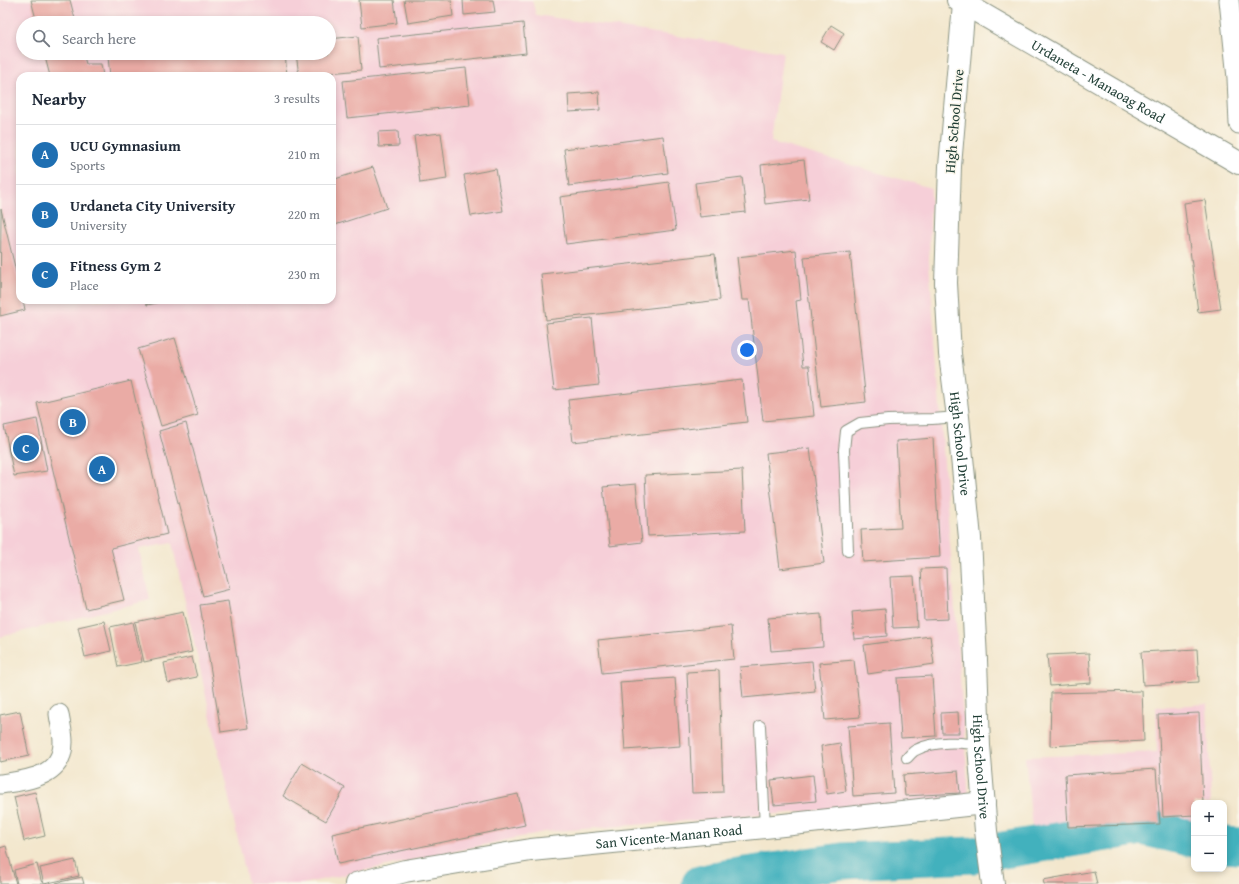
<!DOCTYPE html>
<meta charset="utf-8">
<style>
body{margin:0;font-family:"Gentium Book Plus",serif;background:#f2f2f3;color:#1f2937}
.controls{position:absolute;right:12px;bottom:12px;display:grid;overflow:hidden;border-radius:8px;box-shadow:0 2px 6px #0003}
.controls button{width:36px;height:36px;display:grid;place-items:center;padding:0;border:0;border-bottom:1px solid #e0e1e3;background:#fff;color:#1f2937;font:20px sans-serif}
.you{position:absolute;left:747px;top:350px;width:14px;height:14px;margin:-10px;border:3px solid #fff;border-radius:50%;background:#1a73e8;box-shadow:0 0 0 6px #1a73e833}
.badge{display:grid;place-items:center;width:26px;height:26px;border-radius:50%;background:#1f6fb2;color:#fff;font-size:13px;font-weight:700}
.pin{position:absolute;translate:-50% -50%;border:2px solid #fff;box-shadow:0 1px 4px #0006}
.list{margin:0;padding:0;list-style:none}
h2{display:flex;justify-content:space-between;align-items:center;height:52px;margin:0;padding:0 16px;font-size:17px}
h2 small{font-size:13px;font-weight:400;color:#747a83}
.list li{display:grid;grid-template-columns:26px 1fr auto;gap:12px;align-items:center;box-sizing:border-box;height:60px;padding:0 16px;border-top:1px solid #e0e1e3}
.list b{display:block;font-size:15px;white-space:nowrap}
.list p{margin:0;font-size:13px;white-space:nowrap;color:#747a83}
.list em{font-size:13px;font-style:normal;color:#747a83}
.icon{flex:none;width:22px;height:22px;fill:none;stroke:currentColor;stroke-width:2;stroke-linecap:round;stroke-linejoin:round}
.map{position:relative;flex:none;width:1239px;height:884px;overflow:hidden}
.search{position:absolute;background:#fff;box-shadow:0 2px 6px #0003;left:16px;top:16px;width:320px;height:44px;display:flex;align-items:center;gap:10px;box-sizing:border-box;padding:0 14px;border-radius:22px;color:#747a83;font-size:15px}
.panel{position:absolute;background:#fff;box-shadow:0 2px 6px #0003;left:16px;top:72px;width:320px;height:232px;border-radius:12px}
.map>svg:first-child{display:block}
.built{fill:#f6cfd8;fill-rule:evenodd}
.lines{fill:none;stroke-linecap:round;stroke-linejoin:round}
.river{stroke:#42b1bd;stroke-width:37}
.building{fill:#eaaba5}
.service-casing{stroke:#899280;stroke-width:12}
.minor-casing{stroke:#899280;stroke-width:21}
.tertiary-casing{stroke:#899280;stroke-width:24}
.secondary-casing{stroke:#899280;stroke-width:24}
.service{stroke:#fff;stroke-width:10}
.minor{stroke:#fff;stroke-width:19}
.tertiary{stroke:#fff;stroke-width:22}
.secondary{stroke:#fff;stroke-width:22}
.labels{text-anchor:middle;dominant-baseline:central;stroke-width:3;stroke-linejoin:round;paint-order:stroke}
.street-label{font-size:14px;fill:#1f3d34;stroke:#fbf7ec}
</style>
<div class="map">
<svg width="1239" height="884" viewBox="0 0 1239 884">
<rect width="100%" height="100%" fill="#fbf7ec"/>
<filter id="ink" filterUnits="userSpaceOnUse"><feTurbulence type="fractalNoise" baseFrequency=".025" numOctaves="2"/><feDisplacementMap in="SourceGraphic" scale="8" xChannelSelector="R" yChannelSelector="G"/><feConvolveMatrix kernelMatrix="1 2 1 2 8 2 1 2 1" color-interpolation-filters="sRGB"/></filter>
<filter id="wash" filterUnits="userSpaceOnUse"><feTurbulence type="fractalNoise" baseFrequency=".012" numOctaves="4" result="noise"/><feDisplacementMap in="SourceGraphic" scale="16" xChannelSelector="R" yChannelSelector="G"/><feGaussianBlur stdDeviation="0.9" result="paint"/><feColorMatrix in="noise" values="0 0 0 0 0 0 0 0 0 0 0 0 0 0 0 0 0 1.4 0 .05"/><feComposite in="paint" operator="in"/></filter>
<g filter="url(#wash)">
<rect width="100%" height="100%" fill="#f3e7cd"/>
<!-- built -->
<path class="built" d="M0,0H532L536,15L783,52L771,142L931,188L929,261L969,799L544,832L302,884H248L172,543L139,549L150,600L0,637ZM23,23H329V53H23ZM20,76H332V300H20Z
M1207,704L1211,803H1194V825L1033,836L1025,757L1157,752L1156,707Z"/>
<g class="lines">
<!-- river -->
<path class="river" d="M1224,845L1239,846
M700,884L725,878L842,861L973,855L1142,827L1194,839"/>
</g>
<g id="blocks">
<!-- building -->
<path class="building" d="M31,0H70L76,23H37Z
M359,0H394L397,23L362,27Z
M404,0H451L453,16L408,23Z
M463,0H493L495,12L464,15Z
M523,23L526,53L379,69L376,38Z
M831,25L844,33L834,50L821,42Z
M358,36L361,70L299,76L296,53H329V39Z
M44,53H83L86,64H101L103,76H50Z
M147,53H285L287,76H110L108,57Z
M466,68L470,105L347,118L343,81Z
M599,92L600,110L569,112L568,94Z
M398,131L399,146L379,147L378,132Z
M441,133L447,179L420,183L414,136Z
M663,136L668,173L569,186L564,149Z
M804,160L809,199L765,204L761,165Z
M373,167L387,208L332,226V180Z
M496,169L503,211L471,216L464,175Z
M742,177L746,212L700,217L695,183Z
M669,182L676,230L566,244L560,197Z
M1205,200L1221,309L1198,312L1184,203Z
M1,209L20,288V300H23L25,310L0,316Z
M796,250L801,300L796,301L803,366H809L814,416L763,421L749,300H742L737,257Z
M850,252L866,402L821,407L804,257Z
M715,254L720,300L546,320L541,274Z
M146,300H166V301L147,305Z
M592,318L599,385L554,390L546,323Z
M175,338L198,415L161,426L138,349Z
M742,380L747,422L573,442L568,400Z
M131,381L167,534L111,548L124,600L86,609L37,403Z
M37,419L47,471L14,476L4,426Z
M186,423L230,589L203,596L159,431Z
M933,438L940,557L863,562L861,530L901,528L896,441Z
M810,448L824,563L780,569L766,453Z
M742,470L745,531L648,536L645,475Z
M636,484L642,542L610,546L603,487Z
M946,568L948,619L924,620L921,569Z
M914,576L917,627L893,628L890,577Z
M228,601L248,728L221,732L200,605Z
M885,609L887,636L854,639L852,612Z
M183,612L192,652L144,662L135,622Z
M821,614L823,647L771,651L768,618Z
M104,621L111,651L85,657L78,627Z
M133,622L142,662L118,667L110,627Z
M731,626L734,659L602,673L598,640Z
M930,636L934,664L868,674L864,645Z
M1197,649L1199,682L1143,685L1141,652Z
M1089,653L1091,683L1050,686L1047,655Z
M192,657L197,677L168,683L164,663Z
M854,660L860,717L825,720L819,663Z
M812,661L815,691L743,698L740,667Z
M719,670L723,792L692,793L687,672Z
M932,676L936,736L901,738L897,678Z
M675,678L680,746L625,750L620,682Z
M1142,691L1144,741L1050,746L1051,693Z
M20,711L29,756L0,762V715Z
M958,712L959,733H942L941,713Z
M1199,713L1203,803H1194V815L1163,817L1158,715Z
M889,723L894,793L853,796L848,726Z
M840,743L846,791L827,794L821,746Z
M302,763L345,788L326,821L283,796Z
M1156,769L1160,824L1068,827L1065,775Z
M958,771L960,793L905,796L903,775Z
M813,775L816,801L774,805L771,780Z
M35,792L45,836L24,841L14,797Z
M518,794L525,825L338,864L332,834Z
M6,846L16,884H0V848Z
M75,860L79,876L44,884L40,868Z
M37,864L42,884H17L14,870Z
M1094,871L1097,884H1044L1043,880Z
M82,877L84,884H56V883Z"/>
</g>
</g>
<g filter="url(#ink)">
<use href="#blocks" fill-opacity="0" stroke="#899280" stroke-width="1"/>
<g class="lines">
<defs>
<path id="service" d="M848,551L844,450L846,431L860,423L888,420L932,419L958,417
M760,726L765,827
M907,758C910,755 913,751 916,750C933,741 962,741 979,746"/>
<path id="minor" d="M1229,0L1237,78L1239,124
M0,784C27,780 63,777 63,742C63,732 60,723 59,714"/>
<g id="tertiary">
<path id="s1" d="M964,4L950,166L946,283L950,354L958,417L970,538L976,660L979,746L986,831L993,884"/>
<path id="s2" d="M356,884L405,871L531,850L765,827L984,803"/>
</g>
<g id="secondary">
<path id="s3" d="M958,0L1239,163"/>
</g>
</defs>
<!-- service casing -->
<use href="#service" class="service-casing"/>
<!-- minor casing -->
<use href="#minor" class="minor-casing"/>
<!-- tertiary casing -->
<use href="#tertiary" class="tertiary-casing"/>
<!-- secondary casing -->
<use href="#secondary" class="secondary-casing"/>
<!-- service -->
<use href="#service" class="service"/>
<!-- minor -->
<use href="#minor" class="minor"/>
<!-- tertiary -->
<use href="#tertiary" class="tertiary"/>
<!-- secondary -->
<use href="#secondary" class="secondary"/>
</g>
</g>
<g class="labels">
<!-- street labels -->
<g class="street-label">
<text stroke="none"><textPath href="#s3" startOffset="162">Urdaneta - Manaoag Road</textPath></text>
<text transform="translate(954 121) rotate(-85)">High School Drive</text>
<text stroke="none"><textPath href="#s1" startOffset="441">High School Drive</textPath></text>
<text stroke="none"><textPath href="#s1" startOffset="765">High School Drive</textPath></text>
<text stroke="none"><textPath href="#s2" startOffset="317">San Vicente-Manan Road</textPath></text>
</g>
</g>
</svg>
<div class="controls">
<button>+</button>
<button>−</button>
</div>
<div class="you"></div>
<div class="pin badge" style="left:102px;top:469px">A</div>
<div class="pin badge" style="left:73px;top:422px">B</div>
<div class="pin badge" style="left:26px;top:448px">C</div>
<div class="search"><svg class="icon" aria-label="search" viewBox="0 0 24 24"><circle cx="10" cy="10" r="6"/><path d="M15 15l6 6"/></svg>Search here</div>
<section class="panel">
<h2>Nearby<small>3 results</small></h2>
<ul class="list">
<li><span class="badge">A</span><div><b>UCU Gymnasium</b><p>Sports</p></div><em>210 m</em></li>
<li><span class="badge">B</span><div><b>Urdaneta City University</b><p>University</p></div><em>220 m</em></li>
<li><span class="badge">C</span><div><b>Fitness Gym 2</b><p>Place</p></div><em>230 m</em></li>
</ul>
</section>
</div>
